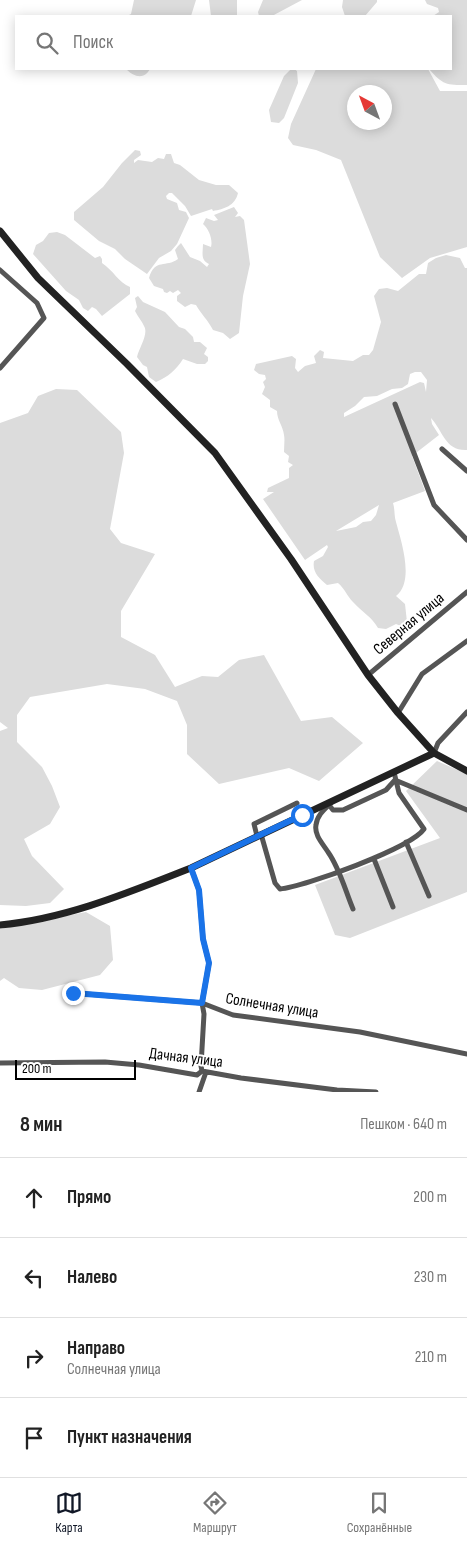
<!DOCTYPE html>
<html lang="ru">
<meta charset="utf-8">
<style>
body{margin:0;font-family:"Sofia Sans Condensed",sans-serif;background:#f2f2f2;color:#222}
.compass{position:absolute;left:347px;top:85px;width:45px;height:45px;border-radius:50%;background:#fff;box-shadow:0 2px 12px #0003;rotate:319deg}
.scale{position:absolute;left:15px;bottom:12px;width:121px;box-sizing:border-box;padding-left:5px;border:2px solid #000;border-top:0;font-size:14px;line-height:18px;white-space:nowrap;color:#000;-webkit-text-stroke:4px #fff;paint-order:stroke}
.stop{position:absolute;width:15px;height:15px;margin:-11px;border:4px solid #1a73e8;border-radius:50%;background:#fff}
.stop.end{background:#1a73e8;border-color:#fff;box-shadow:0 1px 5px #0008}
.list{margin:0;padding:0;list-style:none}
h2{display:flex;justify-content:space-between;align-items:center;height:65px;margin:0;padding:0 20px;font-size:21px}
h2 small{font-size:16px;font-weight:400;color:#767676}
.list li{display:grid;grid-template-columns:32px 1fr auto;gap:15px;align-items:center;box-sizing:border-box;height:80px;padding:0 20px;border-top:1px solid #e0e0e0}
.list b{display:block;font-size:19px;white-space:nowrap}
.list p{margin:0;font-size:16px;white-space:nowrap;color:#767676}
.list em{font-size:16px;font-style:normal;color:#767676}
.icon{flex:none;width:28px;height:28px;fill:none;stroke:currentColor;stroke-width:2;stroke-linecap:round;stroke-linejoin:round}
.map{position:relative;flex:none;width:467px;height:1092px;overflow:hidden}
.search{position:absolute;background:#fff;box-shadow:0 2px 12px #0003;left:15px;right:15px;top:15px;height:55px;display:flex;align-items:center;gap:12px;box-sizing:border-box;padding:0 18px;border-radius:0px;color:#767676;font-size:19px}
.sheet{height:385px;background:#fff}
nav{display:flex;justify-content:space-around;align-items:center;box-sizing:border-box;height:70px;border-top:1px solid #e0e0e0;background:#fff;font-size:14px;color:#767676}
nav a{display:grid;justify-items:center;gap:2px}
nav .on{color:#111827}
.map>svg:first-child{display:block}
.green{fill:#dcdcdc;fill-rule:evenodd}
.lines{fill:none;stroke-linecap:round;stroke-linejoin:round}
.street{stroke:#555;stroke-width:5}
.secondary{stroke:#222;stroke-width:7}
.route{stroke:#1a73e8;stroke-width:6}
.labels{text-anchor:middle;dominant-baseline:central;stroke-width:4;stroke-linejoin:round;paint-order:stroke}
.street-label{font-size:16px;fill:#000;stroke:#fff}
</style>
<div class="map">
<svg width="467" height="1092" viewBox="0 0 467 1092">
<rect width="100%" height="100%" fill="#fff"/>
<!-- green -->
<path class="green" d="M134,0H196L191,16H127L131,14Z
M209,0H237V16H211Z
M263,0H302L272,16H259L258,12Z
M343,0H377V2L365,16H345L342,7Z
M425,0H467V85C446,85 443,85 429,69H451V16H433L439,12L438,8L427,4Z
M126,69H150C144,80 134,77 126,69Z
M294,69L297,71L298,83L284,118L279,123L271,122L269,110L284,76L290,70Z
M316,69H428L440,91H467V247L430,258L402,278L380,257L341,160L316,150L293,145L288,138L291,124ZM384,92V122H354V92Z
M135,150L140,151L141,155L134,160V163L138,160L152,162L158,158L164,159L166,154H171L174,163L180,165L199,180L216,185H229L238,193C235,206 224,209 213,211L212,209L191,216L185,206L172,193H169L166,196L167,199L177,203L179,210L186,212L189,218L177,244L171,251L159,258L147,274L125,259L115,249L99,241L74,220V212L103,187L122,163Z
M234,207L238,213L235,217L240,216L244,220L250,264L243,296L239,333L230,339L223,333L213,330C208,320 201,314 196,305L191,304L185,307L177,301V296L181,293L178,290L173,293L170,291L167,293L164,292L163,289L154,286L149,278C155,258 166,268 178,259L175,250L178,246L181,243L190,257L200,261L207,267L209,264C200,260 203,252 203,244L211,247C213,240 209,229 203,224L206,218L214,221L218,220L214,215Z
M57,232L65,235L95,258L100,256L102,259V263C113,270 119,283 130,287V294L102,316L96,309L92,307L88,311L83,308L79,300L66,291L33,254L36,245L43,241L49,233Z
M446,255L460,258L465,268H467V450C445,451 443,431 431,418L432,424L439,435L412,456L425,491L393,503C395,509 394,516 396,522C401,541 415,581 396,596L405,604L407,622L403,627L396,624L386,629L378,628C372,617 362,612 353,602C347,596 345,589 338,583L327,585C319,578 312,572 314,561L323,556L328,547L327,545L305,560L263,499L274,492H267L268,488L289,478V468L293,465L288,462L289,456L284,452C284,446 285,440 284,435C283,426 277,420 277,411L270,407V400L262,394L265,387L263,382L266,379L265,375L259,374L254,370L256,364L292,356L296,359L295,368L298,372L305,366L316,363L314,356L320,350L324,352L323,358L353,361L363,355H369L373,350L381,322L374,296L379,289L387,288L398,291L419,274H426L428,263L436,258ZM415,372H421L427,380L426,392L424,383L420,382L344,417V413L355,406L364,397L377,396L392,389L402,388L408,384L410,374ZM379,505L376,515L371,521L363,522L356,527L336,531Z
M138,296L143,302L165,312L179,327L185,329L193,337L194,342H200L207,348L204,354L208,357V361L205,364H197L183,359C176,370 168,377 156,382L149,377L147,367L143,365L137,357C139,348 149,334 144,326C142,321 138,317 135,311L137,307L135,298Z
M56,389L77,390L121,432L124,453L110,529L121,543L155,554L121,611V637L155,655L175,687L202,676L218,677L239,660L264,655L301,721L332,717L363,743L319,781L289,768L219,784L187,754V725L177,701L145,689L107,684L30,697L17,715V742L42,767L52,786L60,807L50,824L24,839L32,856L64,889L50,903L26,906L0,905V731L8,728L0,722V423L28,413L38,396Z
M437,761L467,774V892L350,938L335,935L315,885L440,838L406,791Z
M86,912L110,926L113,960L100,975L42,990L19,988L4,978L0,981V929Z"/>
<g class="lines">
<!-- street -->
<path class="street" d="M0,270L37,303L44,318L0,368
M395,404L434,505L467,540
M442,449L467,471
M368,675L467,592
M398,713L422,674L467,641
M434,753L438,743L467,712
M331,803C325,809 317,815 316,825C314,835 323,844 328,852C340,869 345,890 353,909
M329,805L333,810H343L386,790L395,780L467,810
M261,834L275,883L280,889C304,887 411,848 424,829L399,793L394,772
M257,836L254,824L297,803
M406,842L429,896
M374,859L393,907
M191,868L199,890L203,939L209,963L202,1003L204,1014L201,1066L202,1071
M73,993L202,1003L233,1015L360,1032L467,1054
M0,1063L105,1062L139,1065L197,1075L202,1071
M202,1071L241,1078L337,1090L376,1092
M199,1092L206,1072"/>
<!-- secondary -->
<path class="secondary" d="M0,231L38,278L127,364L215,453L291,559L368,675L398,713L434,753L467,771
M0,925C66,919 130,892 191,868L434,753"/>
</g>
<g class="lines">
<!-- route -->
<path class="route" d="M73,993L202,1003L209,963L203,939L199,890L191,868L302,815"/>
</g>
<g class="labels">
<!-- street labels -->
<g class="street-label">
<text transform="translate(409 624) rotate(-40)">Северная улица</text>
<text transform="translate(272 1006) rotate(9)">Солнечная улица</text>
<text transform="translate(186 1058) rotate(7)">Дачная улица</text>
</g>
</g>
</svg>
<svg class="compass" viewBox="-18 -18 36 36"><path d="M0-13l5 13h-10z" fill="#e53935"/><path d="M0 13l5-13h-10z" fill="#767676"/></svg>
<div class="scale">200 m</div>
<div class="stop" style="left:302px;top:815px"></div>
<div class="stop end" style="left:73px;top:993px"></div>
<div class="search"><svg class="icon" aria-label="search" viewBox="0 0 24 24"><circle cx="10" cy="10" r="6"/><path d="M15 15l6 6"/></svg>Поиск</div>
</div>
<section class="sheet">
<h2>8 мин<small>Пешком · 640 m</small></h2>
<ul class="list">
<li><svg class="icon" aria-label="ahead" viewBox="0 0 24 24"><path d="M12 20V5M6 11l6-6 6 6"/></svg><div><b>Прямо</b></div><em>200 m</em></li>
<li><svg class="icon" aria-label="left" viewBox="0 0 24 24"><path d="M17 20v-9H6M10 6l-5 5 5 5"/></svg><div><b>Налево</b></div><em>230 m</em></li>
<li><svg class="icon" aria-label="right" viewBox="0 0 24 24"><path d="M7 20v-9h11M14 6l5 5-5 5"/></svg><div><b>Направо</b><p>Солнечная улица</p></div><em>210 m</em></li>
<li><svg class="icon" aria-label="arrive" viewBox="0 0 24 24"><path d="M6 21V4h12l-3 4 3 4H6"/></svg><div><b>Пункт назначения</b></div></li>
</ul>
</section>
<nav>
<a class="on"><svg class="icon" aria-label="map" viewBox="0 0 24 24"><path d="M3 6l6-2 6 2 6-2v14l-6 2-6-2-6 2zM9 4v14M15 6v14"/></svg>Карта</a>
<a><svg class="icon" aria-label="directions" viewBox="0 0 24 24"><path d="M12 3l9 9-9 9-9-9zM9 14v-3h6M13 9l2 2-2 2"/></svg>Маршрут</a>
<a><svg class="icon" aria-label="saved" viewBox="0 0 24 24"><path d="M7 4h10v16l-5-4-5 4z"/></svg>Сохранённые</a>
</nav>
